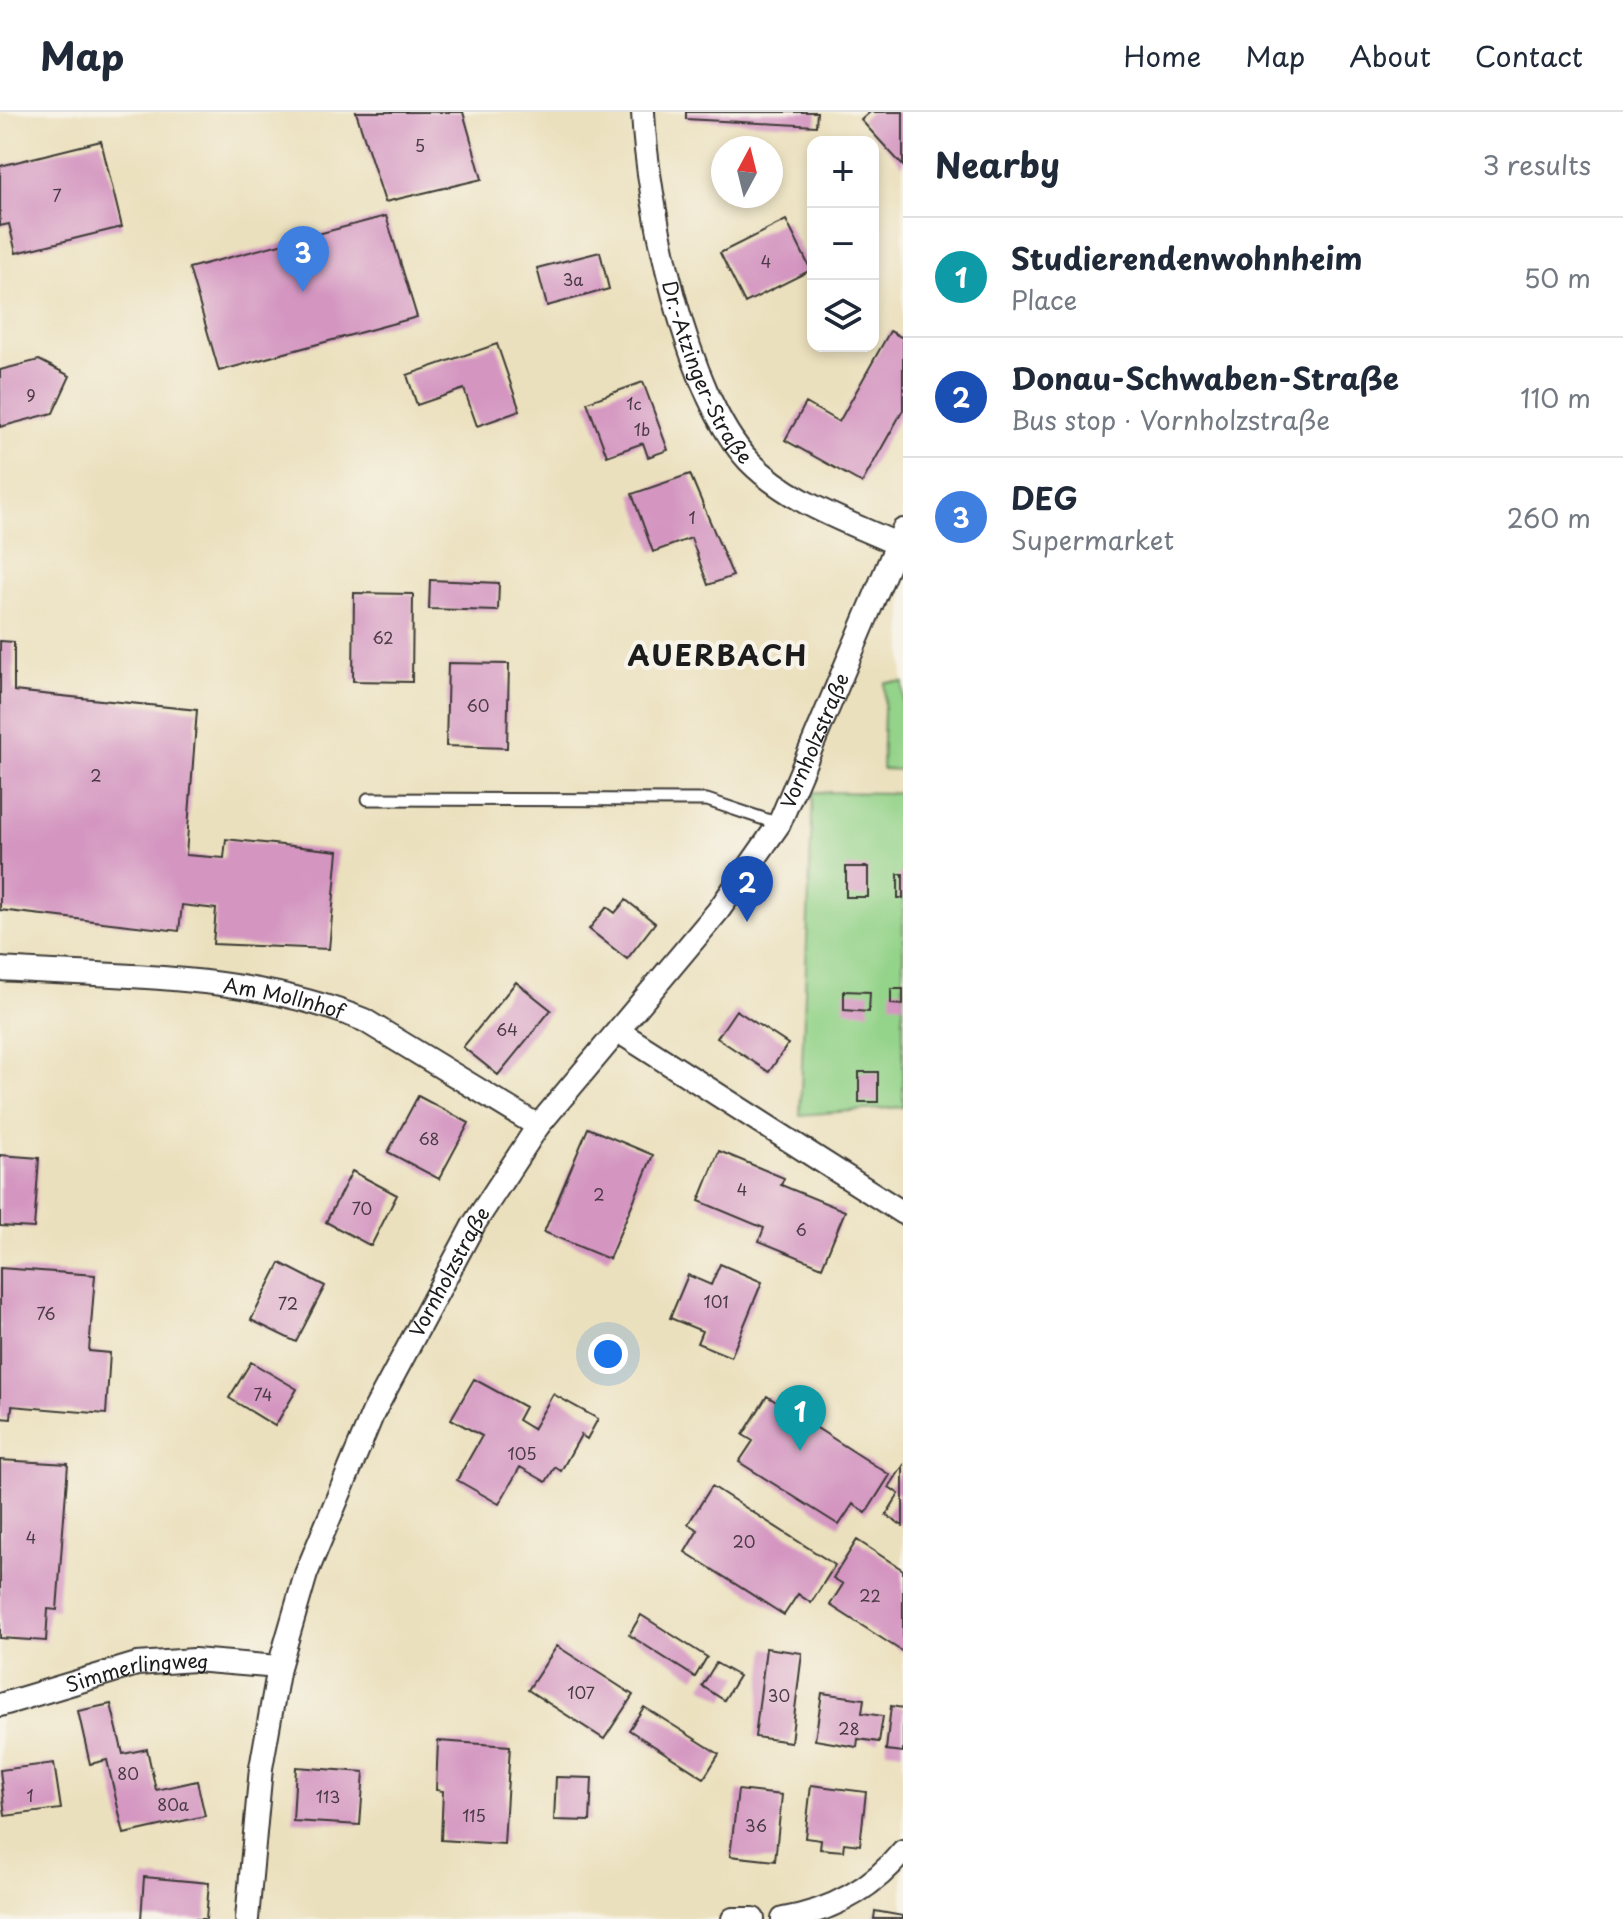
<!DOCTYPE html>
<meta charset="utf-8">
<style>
body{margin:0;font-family:"Playpen Sans",sans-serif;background:#f2f2f3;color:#1f2937}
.controls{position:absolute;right:24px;top:24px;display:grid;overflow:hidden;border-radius:16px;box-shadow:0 4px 12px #0003}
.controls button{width:72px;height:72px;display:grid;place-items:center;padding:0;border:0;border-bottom:2px solid #e0e1e3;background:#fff;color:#1f2937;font:40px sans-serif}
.compass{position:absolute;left:711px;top:24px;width:72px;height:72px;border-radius:50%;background:#fff;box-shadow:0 4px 12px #0003;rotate:7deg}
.you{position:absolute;left:608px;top:1242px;width:28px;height:28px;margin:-20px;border:6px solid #fff;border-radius:50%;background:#1a73e8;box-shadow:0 0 0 12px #1a73e833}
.badge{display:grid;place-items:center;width:52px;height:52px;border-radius:50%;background:#d93025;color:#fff;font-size:26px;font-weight:700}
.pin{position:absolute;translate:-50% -66px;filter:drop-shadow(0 2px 4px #0008)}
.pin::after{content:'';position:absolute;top:42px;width:28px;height:24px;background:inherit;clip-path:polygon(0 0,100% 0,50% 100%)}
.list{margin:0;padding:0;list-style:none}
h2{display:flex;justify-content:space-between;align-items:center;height:104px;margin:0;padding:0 32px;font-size:34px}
h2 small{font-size:26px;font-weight:400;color:#747a83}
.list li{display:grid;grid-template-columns:52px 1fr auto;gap:24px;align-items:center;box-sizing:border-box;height:120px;padding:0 32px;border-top:2px solid #e0e1e3}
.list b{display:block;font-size:30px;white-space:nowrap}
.list p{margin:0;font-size:26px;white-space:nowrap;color:#747a83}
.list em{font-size:26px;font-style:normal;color:#747a83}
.icon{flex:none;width:44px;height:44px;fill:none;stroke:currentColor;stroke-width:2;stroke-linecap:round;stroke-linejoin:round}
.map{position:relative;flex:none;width:903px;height:1807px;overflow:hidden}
header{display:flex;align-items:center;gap:48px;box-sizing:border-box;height:112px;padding:0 40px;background:#fff;border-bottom:2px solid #e0e1e3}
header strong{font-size:38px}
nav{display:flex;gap:44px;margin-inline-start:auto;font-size:28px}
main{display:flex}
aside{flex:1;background:#fff}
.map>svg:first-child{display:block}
.green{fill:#94d38a;stroke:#587853;stroke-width:2}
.building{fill:#d496c1}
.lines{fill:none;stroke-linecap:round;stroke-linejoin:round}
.lane-casing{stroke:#3b3934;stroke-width:15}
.street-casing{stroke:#3b3934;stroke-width:26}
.lane{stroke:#fff;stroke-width:11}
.street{stroke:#fff;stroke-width:22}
.labels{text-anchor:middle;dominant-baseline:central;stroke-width:8;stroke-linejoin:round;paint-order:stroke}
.number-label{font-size:16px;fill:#4a3a45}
.street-label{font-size:20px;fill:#1c1c1c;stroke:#f7f3e8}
.district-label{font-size:28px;font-weight:bold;letter-spacing:2px;fill:#1c1c1c;stroke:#f7f3e8}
</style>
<header>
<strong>Map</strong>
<nav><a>Home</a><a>Map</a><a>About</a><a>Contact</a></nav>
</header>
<main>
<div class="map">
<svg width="903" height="1807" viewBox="0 0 903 1807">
<rect width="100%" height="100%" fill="#f7f3e8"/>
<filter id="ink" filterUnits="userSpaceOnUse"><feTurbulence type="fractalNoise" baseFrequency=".0125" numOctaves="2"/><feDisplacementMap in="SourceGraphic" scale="16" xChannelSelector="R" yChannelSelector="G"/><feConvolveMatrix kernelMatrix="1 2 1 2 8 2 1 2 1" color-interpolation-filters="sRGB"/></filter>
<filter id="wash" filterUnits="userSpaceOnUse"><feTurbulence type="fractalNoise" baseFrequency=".006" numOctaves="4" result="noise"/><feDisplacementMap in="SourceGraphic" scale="32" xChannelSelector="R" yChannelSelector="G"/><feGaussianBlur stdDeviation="1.8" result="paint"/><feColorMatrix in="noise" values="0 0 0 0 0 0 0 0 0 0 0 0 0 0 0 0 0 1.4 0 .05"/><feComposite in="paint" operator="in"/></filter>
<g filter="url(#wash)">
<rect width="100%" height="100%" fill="#ebe0bd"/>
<!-- green -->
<path class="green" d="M885,570H903V658L882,657Z
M813,680L903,681V995L800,1003Z"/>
<g id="blocks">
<!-- building -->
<path class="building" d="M356,0H463L482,67L385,90Z
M686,0H817L816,14L686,7Z
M870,0H903V54L861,8Z
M101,29L122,115L16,141L9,112L0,114V54Z
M386,104L417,205L219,259L189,156Z
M786,108L811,158L745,191L720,141Z
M600,140L609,177L547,194L537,156Z
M890,219L903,226V298L862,371L785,328L806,291L839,310Z
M497,232L520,299L477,314L464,277L417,293L407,263Z
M39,248L70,264L53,301L0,315V258Z
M643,270L668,338L648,345L643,331L607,344L587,290Z
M690,362L733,464L708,473L691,426L653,440L632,382Z
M430,468L499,471L498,499L429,497Z
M354,481L413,482L412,570L353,569Z
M0,529L14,530V579L197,598L186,743L224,746L226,727L338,739L329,837L213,832L216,797L182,793L179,819L0,798Z
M448,551L509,552L507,636L446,634Z
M846,755H868V785H846Z
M898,762H903V786H898Z
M626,788L655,811L627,847L589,817L607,795L615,801Z
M516,870L551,898L498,963L463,935Z
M891,877H903V893L891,892Z
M844,879L870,880L869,900L844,898Z
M736,898L788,932L769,960L717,926Z
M859,960H878V990H859Z
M418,984L469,1011L439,1067L388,1040Z
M588,1016L653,1043L609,1147L544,1120Z
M719,1039L784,1066L781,1073L845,1099L822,1155L759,1129L764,1116L699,1089Z
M0,1043L39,1046L34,1116L0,1114Z
M352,1059L397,1083L371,1134L326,1110Z
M280,1151L325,1174L296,1230L251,1208Z
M720,1152L762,1170L731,1245L697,1231L702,1219L670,1206L688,1163L711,1173Z
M0,1156L95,1163L89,1239L110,1241L106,1302L12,1294L11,1307L0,1306Z
M251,1250L297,1277L275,1314L229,1286Z
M474,1267L525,1295L518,1308L533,1317L553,1282L598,1307L587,1327L581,1323L561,1359L555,1355L546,1370L520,1355L499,1392L457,1368L482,1324L451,1307Z
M767,1284L890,1363L866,1401L853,1392L839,1413L739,1350L753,1329L743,1323Z
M0,1348L68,1352L57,1498L48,1497L46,1529L0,1526Z
M903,1354V1414L886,1403L899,1382L889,1375Z
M712,1374L835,1453L811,1491L798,1482L784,1503L685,1440L698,1418L688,1412Z
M857,1428L903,1458V1540L830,1493L843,1472L833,1466Z
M641,1503L707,1545L695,1565L629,1523Z
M557,1534L633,1583L604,1627L528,1578Z
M766,1536L802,1541L791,1630L755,1625Z
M716,1551L739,1564L724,1588L702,1574Z
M822,1581L864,1587L862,1601L883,1604L879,1630L858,1627L857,1635L815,1628Z
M111,1592L123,1642L147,1637L156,1678L197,1669L205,1704L124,1722L107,1648L90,1652L78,1599Z
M891,1594L903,1596V1640L886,1638Z
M644,1595L719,1642L704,1666L629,1618Z
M438,1629L510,1634L504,1732L441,1728L443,1679L436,1678Z
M54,1651L61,1697L5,1704L0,1658Z
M296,1655L364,1660L360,1713L293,1709Z
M556,1665L592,1666L590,1709L554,1708Z
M811,1673L866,1680L860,1733L844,1731L843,1739L820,1737L821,1728L805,1726Z
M738,1678L782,1683L775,1749L730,1744Z
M144,1765L209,1771L206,1807H141Z
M875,1799L903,1804V1807H874Z"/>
</g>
</g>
<g filter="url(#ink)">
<use href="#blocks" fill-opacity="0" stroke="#3b3934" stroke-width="2"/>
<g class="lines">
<defs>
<path id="lane" d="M368,687L707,688L779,712"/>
<g id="street">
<path id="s1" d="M643,0C647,92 686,283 749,349C789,390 846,409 897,432"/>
<path id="s2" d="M0,857C121,865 250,861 364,908L538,1014"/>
<path d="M618,919L903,1101"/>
<path id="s3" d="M0,1593L137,1552L194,1548L279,1555"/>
<path id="s4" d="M247,1807L261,1656L279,1555L306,1462L373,1301L474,1112L538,1014L718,799L779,712L903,418"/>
<path d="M733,1807H753"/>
<path d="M783,1807C831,1799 872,1777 903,1739"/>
</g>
</defs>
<!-- lane casing -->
<use href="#lane" class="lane-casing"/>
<!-- street casing -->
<use href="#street" class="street-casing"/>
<!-- lane -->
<use href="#lane" class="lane"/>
<!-- street -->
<use href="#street" class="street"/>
</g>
</g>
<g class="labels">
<!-- number labels -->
<g class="number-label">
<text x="420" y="33">5</text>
<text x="57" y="83">7</text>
<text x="766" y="149">4</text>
<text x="573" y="167">3a</text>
<text x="31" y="283">9</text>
<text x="634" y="291">1c</text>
<text x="642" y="317">1b</text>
<text x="692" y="405">1</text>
<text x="383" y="525">62</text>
<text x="478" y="593">60</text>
<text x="96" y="663">2</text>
<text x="507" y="917">64</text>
<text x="429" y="1026">68</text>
<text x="742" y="1077">4</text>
<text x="599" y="1082">2</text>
<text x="362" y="1096">70</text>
<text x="801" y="1117">6</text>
<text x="716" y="1189">101</text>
<text x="288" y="1191">72</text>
<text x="46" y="1201">76</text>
<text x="263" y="1282">74</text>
<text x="522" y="1341">105</text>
<text x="31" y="1425">4</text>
<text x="744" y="1429">20</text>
<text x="870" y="1483">22</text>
<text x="581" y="1580">107</text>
<text x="779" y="1583">30</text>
<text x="849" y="1616">28</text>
<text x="128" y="1661">80</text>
<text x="30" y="1683">1</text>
<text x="328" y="1684">113</text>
<text x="173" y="1692">80a</text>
<text x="474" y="1703">115</text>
<text x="756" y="1713">36</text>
</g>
<!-- street labels -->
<g class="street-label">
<text stroke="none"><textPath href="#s1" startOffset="270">Dr.-Atzinger-Straße</textPath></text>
<text stroke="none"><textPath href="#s4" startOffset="1334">Vornholzstraße</textPath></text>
<text stroke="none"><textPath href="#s2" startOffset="286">Am Mollnhof</textPath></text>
<text stroke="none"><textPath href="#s4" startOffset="686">Vornholzstraße</textPath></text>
<text stroke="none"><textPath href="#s3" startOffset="142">Simmerlingweg</textPath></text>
</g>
<!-- district labels -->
<g class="district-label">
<text x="718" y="542">AUERBACH</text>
</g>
</g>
</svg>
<div class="controls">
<button>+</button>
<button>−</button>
<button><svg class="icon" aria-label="layers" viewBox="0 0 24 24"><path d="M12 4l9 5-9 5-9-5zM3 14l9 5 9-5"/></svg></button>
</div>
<svg class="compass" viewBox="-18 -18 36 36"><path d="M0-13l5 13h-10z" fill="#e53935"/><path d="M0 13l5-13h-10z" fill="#747a83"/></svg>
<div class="you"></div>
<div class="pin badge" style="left:800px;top:1339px;background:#0f9aa8">1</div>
<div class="pin badge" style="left:747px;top:810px;background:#1a4fb4">2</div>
<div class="pin badge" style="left:303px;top:180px;background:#3f7fe0">3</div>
</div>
<aside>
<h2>Nearby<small>3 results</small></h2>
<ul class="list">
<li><span class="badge" style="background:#0f9aa8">1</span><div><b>Studierendenwohnheim</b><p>Place</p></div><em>50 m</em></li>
<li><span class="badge" style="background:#1a4fb4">2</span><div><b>Donau-Schwaben-Straße</b><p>Bus stop · Vornholzstraße</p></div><em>110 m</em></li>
<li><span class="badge" style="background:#3f7fe0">3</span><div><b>DEG</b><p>Supermarket</p></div><em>260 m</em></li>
</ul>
</aside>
</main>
